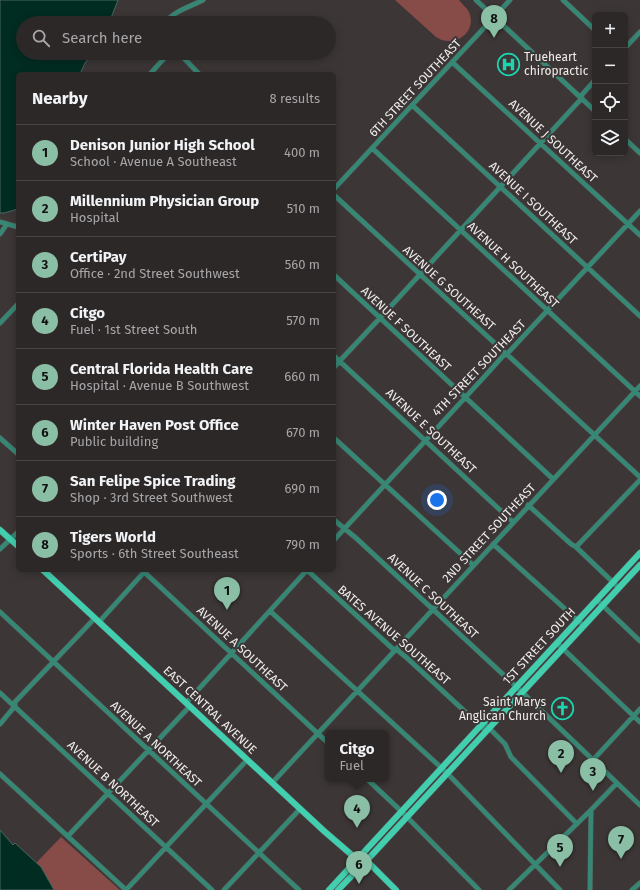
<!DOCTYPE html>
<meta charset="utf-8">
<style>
body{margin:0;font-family:"Fira Sans",sans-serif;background:#393434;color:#f1f3f6}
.controls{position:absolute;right:12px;top:12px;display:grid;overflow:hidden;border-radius:6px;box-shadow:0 2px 10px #0003}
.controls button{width:36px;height:36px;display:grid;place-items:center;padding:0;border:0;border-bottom:1px solid #484445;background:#2d2828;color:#f1f3f6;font:20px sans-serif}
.you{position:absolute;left:437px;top:500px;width:14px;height:14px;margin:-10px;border:3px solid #fff;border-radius:50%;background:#1a73e8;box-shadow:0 0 0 6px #1a73e833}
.badge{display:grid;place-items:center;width:26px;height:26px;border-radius:50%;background:#8abfa5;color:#111;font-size:13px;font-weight:700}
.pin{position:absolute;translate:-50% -33px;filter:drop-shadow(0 1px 2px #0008)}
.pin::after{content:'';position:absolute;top:21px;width:14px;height:12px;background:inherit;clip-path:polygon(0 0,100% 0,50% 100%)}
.popup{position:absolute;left:325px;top:730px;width:64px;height:52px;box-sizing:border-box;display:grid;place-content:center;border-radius:6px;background:#2d2828;filter:drop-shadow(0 1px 3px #0005);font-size:13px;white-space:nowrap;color:#a7a6a8}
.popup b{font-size:15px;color:#f1f3f6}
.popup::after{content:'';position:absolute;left:50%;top:100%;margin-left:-8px;border:8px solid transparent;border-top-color:#2d2828}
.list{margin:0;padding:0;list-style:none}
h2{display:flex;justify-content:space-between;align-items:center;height:52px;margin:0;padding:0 16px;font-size:17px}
h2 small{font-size:13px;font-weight:400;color:#a7a6a8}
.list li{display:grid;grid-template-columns:26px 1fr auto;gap:12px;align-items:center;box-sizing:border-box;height:56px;padding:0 16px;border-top:1px solid #484445}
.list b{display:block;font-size:15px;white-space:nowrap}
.list p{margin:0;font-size:13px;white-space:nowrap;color:#a7a6a8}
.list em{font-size:13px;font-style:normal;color:#a7a6a8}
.icon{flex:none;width:22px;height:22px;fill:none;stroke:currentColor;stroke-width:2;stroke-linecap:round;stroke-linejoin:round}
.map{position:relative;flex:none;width:640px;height:890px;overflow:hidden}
.search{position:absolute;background:#2d2828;box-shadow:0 2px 10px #0003;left:16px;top:16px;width:320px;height:44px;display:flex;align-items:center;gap:10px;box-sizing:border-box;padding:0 14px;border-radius:22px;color:#a7a6a8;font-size:15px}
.panel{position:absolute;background:#2d2828;box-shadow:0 2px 10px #0003;left:16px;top:72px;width:320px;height:500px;border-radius:6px}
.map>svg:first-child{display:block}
.green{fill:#874b48}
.water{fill:#002c22;stroke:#48665f}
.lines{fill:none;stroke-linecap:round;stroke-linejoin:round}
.minor-casing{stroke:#595353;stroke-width:5.5}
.major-casing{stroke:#595353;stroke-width:7}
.minor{stroke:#368774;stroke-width:4.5}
.major{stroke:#41cfaf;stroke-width:6}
.labels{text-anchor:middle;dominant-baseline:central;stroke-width:4;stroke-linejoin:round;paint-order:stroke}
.poi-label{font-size:12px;fill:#f0edec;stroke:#3c3636;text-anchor:start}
.street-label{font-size:12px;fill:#f0edec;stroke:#3c3636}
</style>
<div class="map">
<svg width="640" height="890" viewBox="0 0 640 890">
<rect width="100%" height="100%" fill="#3c3636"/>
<!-- green -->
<path class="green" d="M395,0H459C462,4 466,7 469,12C478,33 453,49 436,37Z
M61,837L120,890H54L41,867L36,863Z"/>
<!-- water -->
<path class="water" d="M0,0H118L109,23H23V53H93L85,63L80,74H18V209L4,213H0Z
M0,830L13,845L15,843L41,867L54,890H0Z"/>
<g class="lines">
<defs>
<path id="minor" d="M476,0L595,111
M563,0L595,30
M166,23C171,12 192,6 203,0
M625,48L640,32
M179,53L199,74
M452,62L640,235
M150,74L169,53
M580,97L595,80
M412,105L640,316
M625,139L640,153
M372,148L640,396
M334,189L510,0
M334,195L640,477
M0,222L18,227
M0,234L7,224
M334,275L553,479
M0,323L18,304
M334,356L513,522
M334,367L380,318L582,98
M0,438L18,454
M334,438L473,565
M528,505L571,544L576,547L619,588
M334,520L356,538L522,692L640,805
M334,540L485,376L503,356L507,354L640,211
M493,544L584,626
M576,547L640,480
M0,549L18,532
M142,570L328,743
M307,570L393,649H396L407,658L486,731
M597,600L640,641
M270,611L447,773L560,890
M0,612L299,890
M99,622L146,570
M557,643L640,722
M0,693L212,890
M186,703L307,570
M483,722L505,744L511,757L577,824
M0,724L15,706V702L95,618
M593,760L640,709
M0,774L126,890
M367,779L401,811L479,890
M272,783L640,386
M68,836L190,706
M126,890L247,760
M224,890L300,809
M509,890L591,810L617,783
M590,890L591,810
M632,890L640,883"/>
<path id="major" d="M0,530L18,546
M43,570L324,831L353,856L371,865L396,890
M329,890L640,553
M338,890L370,857L640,565"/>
</defs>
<!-- minor casing -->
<use href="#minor" class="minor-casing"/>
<!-- major casing -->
<use href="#major" class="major-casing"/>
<!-- minor -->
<use href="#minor" class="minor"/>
<!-- major -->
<use href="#major" class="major"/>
</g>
<!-- icons -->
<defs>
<symbol id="hospital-ring" viewBox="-11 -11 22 22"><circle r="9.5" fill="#3c3636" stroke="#1bd5b1" stroke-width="1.5"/><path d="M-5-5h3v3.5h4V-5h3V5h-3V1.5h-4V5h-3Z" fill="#1bd5b1"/></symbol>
<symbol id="church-ring" viewBox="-11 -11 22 22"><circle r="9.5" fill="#3c3636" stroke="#1bd5b1" stroke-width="1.5"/><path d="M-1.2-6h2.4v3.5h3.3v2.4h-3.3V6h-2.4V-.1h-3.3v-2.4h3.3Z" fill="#1bd5b1"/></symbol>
</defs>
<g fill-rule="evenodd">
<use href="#hospital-ring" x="496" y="52" width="25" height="25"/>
<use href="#church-ring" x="550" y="696" width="25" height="25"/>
</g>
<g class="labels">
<!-- poi labels -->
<g class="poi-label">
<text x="524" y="57">Trueheart<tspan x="524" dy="14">chiropractic</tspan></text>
<text x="546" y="702" text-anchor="end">Saint Marys<tspan x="546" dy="14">Anglican Church</tspan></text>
</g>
<!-- street labels -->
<g class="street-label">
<text transform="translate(415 88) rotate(-47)">6TH STREET SOUTHEAST</text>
<text transform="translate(553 141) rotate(43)">AVENUE J SOUTHEAST</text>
<text transform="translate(533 203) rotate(43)">AVENUE I SOUTHEAST</text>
<text transform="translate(513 265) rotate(43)">AVENUE H SOUTHEAST</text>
<text transform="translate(449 288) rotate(42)">AVENUE G SOUTHEAST</text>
<text transform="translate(406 329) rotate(43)">AVENUE F SOUTHEAST</text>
<text transform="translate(479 368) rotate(-46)">4TH STREET SOUTHEAST</text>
<text transform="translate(431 431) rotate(43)">AVENUE E SOUTHEAST</text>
<text transform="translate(489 533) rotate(-47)">2ND STREET SOUTHEAST</text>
<text transform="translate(433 596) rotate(43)">AVENUE C SOUTHEAST</text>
<text transform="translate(394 635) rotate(41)">BATES AVENUE SOUTHEAST</text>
<text transform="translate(539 646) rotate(-47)">1ST STREET SOUTH</text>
<text transform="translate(242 649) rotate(43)">AVENUE A SOUTHEAST</text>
<text transform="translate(210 710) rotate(43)">EAST CENTRAL AVENUE</text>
<text transform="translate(156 744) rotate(43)">AVENUE A NORTHEAST</text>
<text transform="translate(113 784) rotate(43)">AVENUE B NORTHEAST</text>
</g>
</g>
</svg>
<div class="controls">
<button>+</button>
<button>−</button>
<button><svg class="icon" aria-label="locate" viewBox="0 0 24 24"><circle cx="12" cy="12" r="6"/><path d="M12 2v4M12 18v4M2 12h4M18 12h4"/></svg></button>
<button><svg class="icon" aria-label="layers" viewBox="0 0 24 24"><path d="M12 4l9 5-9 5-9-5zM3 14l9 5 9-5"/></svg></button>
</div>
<div class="you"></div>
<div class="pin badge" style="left:227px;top:610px">1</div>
<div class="pin badge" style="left:561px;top:773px">2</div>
<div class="pin badge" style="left:593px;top:791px">3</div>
<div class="pin badge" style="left:357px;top:828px">4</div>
<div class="popup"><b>Citgo</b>Fuel</div>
<div class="pin badge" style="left:560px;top:867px">5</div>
<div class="pin badge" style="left:359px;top:884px">6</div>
<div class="pin badge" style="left:621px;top:859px">7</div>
<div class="pin badge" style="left:494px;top:38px">8</div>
<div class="search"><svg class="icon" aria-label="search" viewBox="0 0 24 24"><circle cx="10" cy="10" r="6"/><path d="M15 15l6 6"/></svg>Search here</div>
<section class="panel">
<h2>Nearby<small>8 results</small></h2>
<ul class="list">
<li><span class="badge">1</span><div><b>Denison Junior High School</b><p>School · Avenue A Southeast</p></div><em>400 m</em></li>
<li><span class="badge">2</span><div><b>Millennium Physician Group</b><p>Hospital</p></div><em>510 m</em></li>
<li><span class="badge">3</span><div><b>CertiPay</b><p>Office · 2nd Street Southwest</p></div><em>560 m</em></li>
<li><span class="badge">4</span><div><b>Citgo</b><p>Fuel · 1st Street South</p></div><em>570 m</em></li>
<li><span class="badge">5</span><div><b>Central Florida Health Care</b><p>Hospital · Avenue B Southwest</p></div><em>660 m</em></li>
<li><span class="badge">6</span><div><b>Winter Haven Post Office</b><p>Public building</p></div><em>670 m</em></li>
<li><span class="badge">7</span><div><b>San Felipe Spice Trading</b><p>Shop · 3rd Street Southwest</p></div><em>690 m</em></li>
<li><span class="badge">8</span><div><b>Tigers World</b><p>Sports · 6th Street Southeast</p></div><em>790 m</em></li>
</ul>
</section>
</div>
